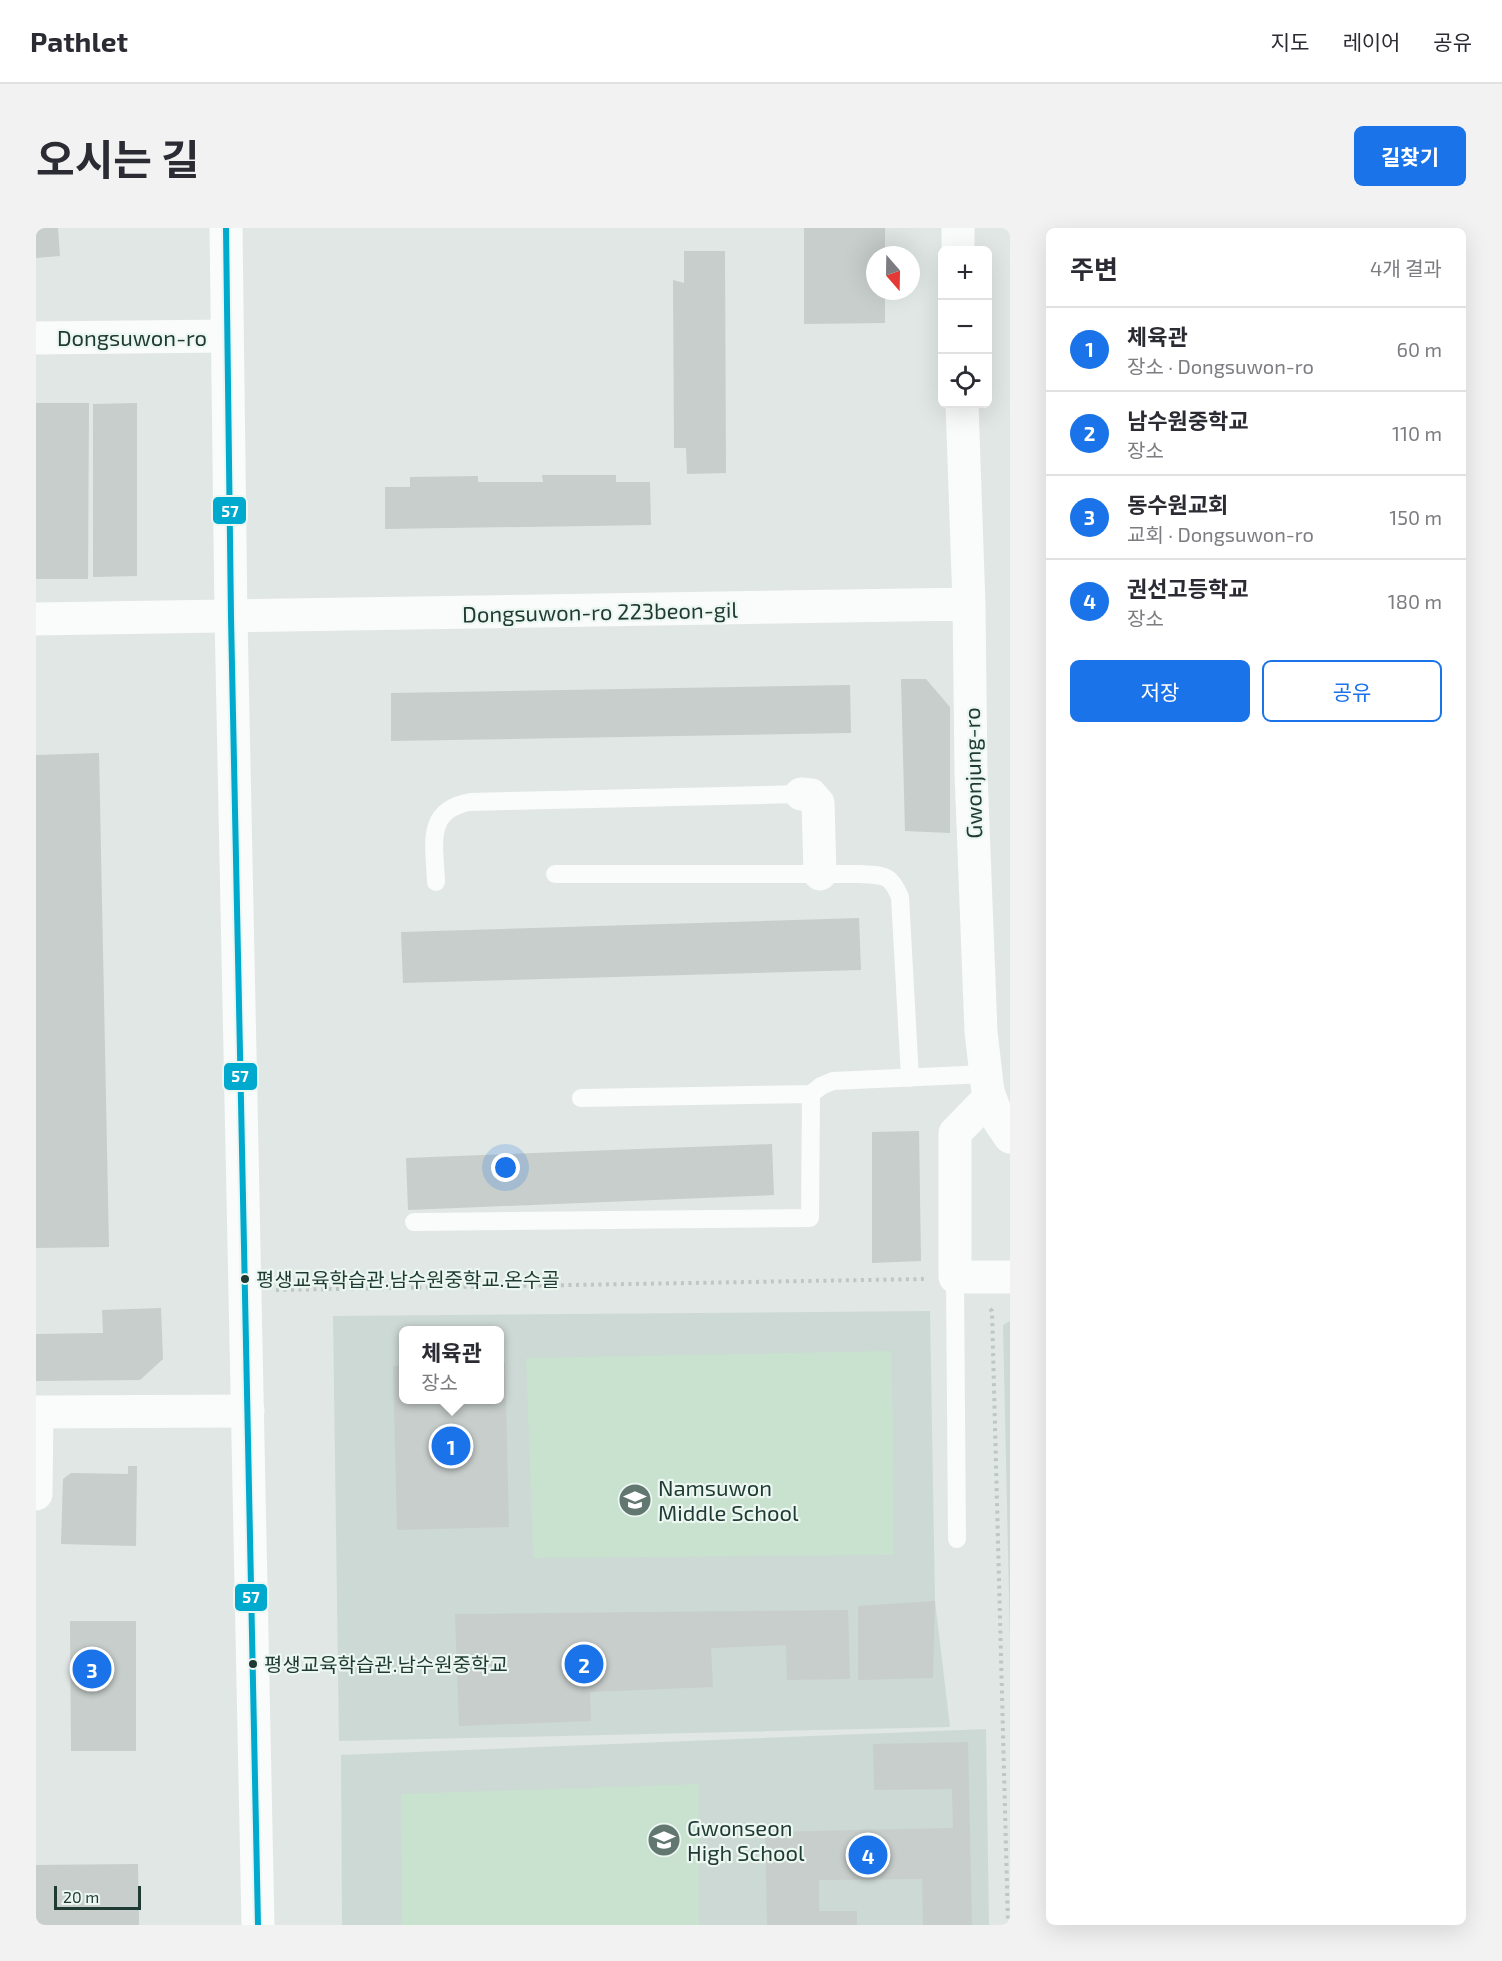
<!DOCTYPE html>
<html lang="ko">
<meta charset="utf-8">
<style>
body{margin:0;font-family:"Exo 2","Noto Sans KR",sans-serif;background:#f2f2f3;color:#2b2b33}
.controls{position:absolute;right:18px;top:18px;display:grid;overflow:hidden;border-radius:9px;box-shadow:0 6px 24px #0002}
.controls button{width:54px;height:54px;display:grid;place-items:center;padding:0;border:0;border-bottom:2px solid #e1e1e2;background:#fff;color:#2b2b33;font:30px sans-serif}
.compass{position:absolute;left:830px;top:18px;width:54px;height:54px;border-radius:50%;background:#fff;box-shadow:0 6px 24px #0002;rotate:160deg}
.scale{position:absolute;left:18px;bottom:15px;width:87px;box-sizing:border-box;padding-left:6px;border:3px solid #1e3a32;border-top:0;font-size:16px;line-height:21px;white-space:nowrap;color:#1e3a32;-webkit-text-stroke:4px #edf7f2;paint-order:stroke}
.you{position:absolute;left:470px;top:940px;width:21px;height:21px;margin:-15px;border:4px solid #fff;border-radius:50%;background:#1a73e8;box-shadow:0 0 0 9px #1a73e833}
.badge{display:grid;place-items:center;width:39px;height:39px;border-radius:50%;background:#1a73e8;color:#fff;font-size:20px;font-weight:700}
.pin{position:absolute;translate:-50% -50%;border:3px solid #fff;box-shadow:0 2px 6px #0006}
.popup{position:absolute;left:363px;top:1098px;width:105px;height:78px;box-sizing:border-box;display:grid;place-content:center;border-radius:9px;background:#fff;filter:drop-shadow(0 2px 4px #0005);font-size:20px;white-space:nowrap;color:#7c7c81}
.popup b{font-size:22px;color:#2b2b33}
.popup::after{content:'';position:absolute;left:50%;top:100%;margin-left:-12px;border:12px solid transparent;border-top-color:#fff}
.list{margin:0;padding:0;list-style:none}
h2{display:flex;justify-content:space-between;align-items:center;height:78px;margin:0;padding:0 24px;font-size:26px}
h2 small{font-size:20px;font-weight:400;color:#7c7c81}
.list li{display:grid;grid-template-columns:39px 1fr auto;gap:18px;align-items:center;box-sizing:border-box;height:84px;padding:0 24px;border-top:2px solid #e1e1e2}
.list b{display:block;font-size:22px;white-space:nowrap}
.list p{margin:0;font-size:20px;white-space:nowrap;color:#7c7c81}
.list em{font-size:20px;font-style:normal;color:#7c7c81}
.actions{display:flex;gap:12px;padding:18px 24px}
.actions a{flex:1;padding:14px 0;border:2px solid #1a73e8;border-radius:9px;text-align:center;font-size:21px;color:#1a73e8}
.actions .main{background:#1a73e8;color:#fff}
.icon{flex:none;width:33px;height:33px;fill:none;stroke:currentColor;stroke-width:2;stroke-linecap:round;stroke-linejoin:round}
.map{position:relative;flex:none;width:974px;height:1697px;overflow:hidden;border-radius:9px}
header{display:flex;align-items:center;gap:36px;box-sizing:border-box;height:84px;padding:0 30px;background:#fff;border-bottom:2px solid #e1e1e2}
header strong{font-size:28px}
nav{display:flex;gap:33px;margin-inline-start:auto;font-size:21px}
.intro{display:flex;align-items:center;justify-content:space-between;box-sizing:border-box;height:144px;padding:0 36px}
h1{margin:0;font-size:42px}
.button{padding:15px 27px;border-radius:9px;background:#1a73e8;color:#fff;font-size:21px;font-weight:700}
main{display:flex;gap:36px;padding:0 36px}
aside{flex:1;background:#fff;border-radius:9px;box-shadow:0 6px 24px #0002}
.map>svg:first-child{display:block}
.built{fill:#cdd9d4;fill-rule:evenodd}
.pitch{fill:#c8e2cf}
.building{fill:#c7cecb}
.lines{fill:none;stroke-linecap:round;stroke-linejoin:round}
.path{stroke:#bec7c5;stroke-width:4;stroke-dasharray:3 4.5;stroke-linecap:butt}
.lane{stroke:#fafbfb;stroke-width:18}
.street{stroke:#fafbfb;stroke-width:33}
.secondary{stroke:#fafbfb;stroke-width:33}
.bus-1-casing{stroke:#edf7f2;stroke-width:10}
.bus-1{stroke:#00a9ce;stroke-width:6}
.bus-dot{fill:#1e3a32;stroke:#edf7f2;stroke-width:2}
.labels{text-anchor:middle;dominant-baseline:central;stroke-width:4.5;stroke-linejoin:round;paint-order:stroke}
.bus-label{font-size:20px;fill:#1e3a32;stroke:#edf7f2;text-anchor:start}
.street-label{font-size:22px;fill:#1e3a32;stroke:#edf7f2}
.poi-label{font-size:22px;fill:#1e3a32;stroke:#edf7f2;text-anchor:start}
.line-badge{stroke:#edf7f2;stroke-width:2}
.badge-label{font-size:16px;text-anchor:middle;font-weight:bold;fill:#fff}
</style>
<header>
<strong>Pathlet</strong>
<nav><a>지도</a><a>레이어</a><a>공유</a></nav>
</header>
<div class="intro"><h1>오시는 길</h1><a class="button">길찾기</a></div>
<main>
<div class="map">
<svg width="974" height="1697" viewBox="0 0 974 1697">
<rect width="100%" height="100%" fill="#e0e7e4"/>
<!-- built -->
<path class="built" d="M894,1083L899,1373L914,1499L303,1513L297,1088ZM367,1102H463V1172H367Z
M974,1093V1415L967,1097Z
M950,1501L953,1697H306L305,1527Z"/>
<!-- pitch -->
<path class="pitch" d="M856,1123L858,1327L497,1330L490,1130Z
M663,1556V1697H366L365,1566Z"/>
<!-- building -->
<path class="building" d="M0,0H22L24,28L0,30Z
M768,0H849V27H839V63H849V95L768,96Z
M648,23H689L690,245L651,246L650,220H638L637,52L648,55Z
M0,175H53L52,351H0Z
M101,175V348L57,349V176Z
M506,247H580V254H614L615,297L349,301V259H374V249L442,248V254H507Z
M865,451H890L914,479V605L869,603Z
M814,457L815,505L355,513V465Z
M63,525L73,1019L0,1020V527Z
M823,690L825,742L367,755L365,704Z
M883,903L885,1033L836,1035V904Z
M736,916L738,967L372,982L370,930Z
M125,1080L127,1131L104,1152L0,1153V1106L67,1105L66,1082Z
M469,1134L473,1299L361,1302L357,1138L367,1137V1172H463V1135Z
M92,1238H101L100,1318L25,1316L27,1251L35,1245L92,1246Z
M899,1373L897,1450L822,1452V1378Z
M812,1382L814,1451L751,1452L750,1417L675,1420L677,1459L554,1464L555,1493L423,1498L419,1386Z
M34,1393H100V1523H35Z
M932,1514L936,1697H887L886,1651L783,1652V1683H821V1697H731L729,1604L917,1600L916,1561L838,1562L837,1516Z
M102,1636L103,1697H0V1637Z"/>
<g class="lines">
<!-- path -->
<path class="path" d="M240,1062L890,1051
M954,1081L956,1083L972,1697"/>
<!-- lane -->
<path class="lane" d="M519,646H824C848,648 854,645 864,669L874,850
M400,654C399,618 388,582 434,574L765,566
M545,870L775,866L785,858L797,853L950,846
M378,994L774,990L775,866
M919,1049L921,1311"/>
<!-- street -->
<path class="street" d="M922,0V22
M0,110L191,108
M926,176L933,376L935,545L945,804L952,864L963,893L974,909
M0,391L933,376
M765,566L775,567L782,575L784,646
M954,869L919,905V1049H974
M0,1184L212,1183
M0,1266L1,1184"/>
<!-- secondary -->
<path class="secondary" d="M190,0L195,389L222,1697"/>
<defs>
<path id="bus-1" d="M190,0L195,389L222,1697"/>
</defs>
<!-- bus-1 casing -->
<use href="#bus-1" class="bus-1-casing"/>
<!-- bus-1 -->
<use href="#bus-1" class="bus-1"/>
</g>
<!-- icons -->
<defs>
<symbol id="school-disc" viewBox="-11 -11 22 22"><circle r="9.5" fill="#627770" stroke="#edf7f2"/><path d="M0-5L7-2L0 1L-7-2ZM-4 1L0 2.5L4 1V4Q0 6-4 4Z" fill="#fff"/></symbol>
</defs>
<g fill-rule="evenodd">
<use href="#school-disc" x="580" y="1253" width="38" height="38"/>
<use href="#school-disc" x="609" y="1593" width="38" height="38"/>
</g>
<!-- markers -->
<g class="bus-dot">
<circle cx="209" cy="1051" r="5"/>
<circle cx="217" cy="1436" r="5"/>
</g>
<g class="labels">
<!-- bus labels -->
<g class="bus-label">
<text x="220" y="1051">평생교육학습관.남수원중학교.온수골</text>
<text x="228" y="1436">평생교육학습관.남수원중학교</text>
</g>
<!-- street labels -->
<g class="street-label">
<text x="96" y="109">Dongsuwon-ro</text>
<text transform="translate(564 383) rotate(-1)">Dongsuwon-ro 223beon-gil</text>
<text transform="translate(936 545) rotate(-91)">Gwonjung-ro</text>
</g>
<!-- poi labels -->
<g class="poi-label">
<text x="622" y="1259">Namsuwon<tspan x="622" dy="25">Middle School</tspan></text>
<text x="651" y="1599">Gwonseon<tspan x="651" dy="25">High School</tspan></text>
</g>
</g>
<g class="line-badge">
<rect x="176" y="268" width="35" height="29" rx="6" fill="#00a9ce"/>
<rect x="187" y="834" width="35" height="29" rx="6" fill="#00a9ce"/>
<rect x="198" y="1355" width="34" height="29" rx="6" fill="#00a9ce"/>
</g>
<g class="badge-label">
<text x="194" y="289">57</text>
<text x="204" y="854">57</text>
<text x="215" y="1375">57</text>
</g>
</svg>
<div class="controls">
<button>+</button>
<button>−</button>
<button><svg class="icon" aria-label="locate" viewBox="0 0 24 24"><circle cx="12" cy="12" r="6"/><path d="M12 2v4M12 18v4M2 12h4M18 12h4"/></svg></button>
</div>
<svg class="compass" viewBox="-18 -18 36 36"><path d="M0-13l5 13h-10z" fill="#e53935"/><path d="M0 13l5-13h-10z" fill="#7c7c81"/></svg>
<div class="scale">20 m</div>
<div class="you"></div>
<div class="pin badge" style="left:415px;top:1218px">1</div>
<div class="popup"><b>체육관</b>장소</div>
<div class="pin badge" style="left:548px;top:1436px">2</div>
<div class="pin badge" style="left:56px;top:1441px">3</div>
<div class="pin badge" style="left:832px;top:1627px">4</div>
</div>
<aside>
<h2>주변<small>4개 결과</small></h2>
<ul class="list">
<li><span class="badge">1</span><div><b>체육관</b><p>장소 · Dongsuwon-ro</p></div><em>60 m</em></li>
<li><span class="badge">2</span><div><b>남수원중학교</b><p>장소</p></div><em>110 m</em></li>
<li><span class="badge">3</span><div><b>동수원교회</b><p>교회 · Dongsuwon-ro</p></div><em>150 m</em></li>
<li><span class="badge">4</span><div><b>권선고등학교</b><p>장소</p></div><em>180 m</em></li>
</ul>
<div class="actions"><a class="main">저장</a><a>공유</a></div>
</aside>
</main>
